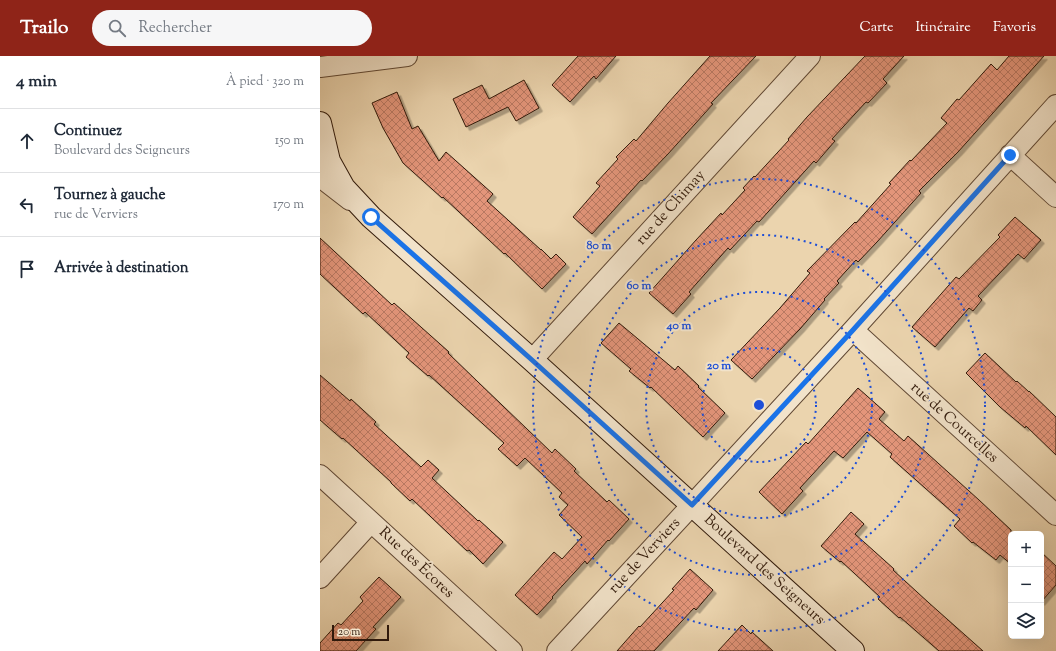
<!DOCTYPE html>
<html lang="fr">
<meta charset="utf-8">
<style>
body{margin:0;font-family:"Sorts Mill Goudy",serif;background:#f6f6f7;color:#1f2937}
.controls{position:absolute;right:12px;bottom:12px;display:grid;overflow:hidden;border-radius:6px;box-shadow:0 4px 16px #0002}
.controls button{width:36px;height:36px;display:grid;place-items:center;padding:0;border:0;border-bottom:1px solid #e0e1e3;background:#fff;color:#1f2937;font:20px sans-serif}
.scale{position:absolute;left:12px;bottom:10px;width:57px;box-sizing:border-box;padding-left:4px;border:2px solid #311a0b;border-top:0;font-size:11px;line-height:14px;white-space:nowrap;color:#311a0b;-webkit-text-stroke:3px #f2e3ca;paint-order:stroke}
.stop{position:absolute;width:12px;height:12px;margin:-9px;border:3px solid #1a73e8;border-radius:50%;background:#fff}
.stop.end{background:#1a73e8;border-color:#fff;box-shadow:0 1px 4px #0008}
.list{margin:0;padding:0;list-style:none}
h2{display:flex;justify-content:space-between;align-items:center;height:52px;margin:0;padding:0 16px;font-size:17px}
h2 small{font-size:13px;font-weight:400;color:#747a83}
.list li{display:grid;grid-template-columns:26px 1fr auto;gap:12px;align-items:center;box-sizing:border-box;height:64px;padding:0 16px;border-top:1px solid #e0e1e3}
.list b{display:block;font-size:15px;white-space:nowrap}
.list p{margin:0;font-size:13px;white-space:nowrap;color:#747a83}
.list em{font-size:13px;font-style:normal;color:#747a83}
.icon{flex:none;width:22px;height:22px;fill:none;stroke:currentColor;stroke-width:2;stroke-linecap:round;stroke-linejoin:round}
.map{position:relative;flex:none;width:736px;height:595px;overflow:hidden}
header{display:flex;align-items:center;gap:24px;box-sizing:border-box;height:56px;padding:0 20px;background:#8f2418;color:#fff}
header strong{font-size:19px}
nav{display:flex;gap:22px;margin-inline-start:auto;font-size:14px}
.search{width:280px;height:36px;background:#f6f6f7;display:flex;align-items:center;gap:10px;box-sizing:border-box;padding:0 14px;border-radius:22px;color:#747a83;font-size:15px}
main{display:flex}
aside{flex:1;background:#fff}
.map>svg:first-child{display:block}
.building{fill:url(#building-cross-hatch);stroke:#311a0b;filter:url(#shadow)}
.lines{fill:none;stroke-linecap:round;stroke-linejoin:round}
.street-casing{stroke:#604834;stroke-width:22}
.secondary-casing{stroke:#311a0b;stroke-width:24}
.street{stroke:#f2e3ca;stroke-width:20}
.secondary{stroke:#f2e3ca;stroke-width:22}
.route{stroke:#1a73e8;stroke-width:5}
.ring{fill:none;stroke:#1d4ed8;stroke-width:2;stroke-dasharray:2 4}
.labels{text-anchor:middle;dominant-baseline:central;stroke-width:4;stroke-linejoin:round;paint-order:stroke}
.street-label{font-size:15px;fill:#311a0b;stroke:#f2e3ca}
.centre{fill:#1d4ed8;stroke:#f2e3ca;stroke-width:2}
.ring-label{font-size:12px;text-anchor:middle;font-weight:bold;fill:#1d4ed8;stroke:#f2e3ca;stroke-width:4;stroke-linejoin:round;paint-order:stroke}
</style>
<header>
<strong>Trailo</strong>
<div class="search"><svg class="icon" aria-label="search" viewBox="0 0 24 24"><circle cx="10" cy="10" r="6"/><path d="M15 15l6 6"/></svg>Rechercher</div>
<nav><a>Carte</a><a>Itinéraire</a><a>Favoris</a></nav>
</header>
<main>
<aside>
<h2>4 min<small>À pied · 320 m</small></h2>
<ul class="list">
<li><svg class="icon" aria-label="ahead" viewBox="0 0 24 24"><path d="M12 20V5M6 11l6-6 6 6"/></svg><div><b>Continuez</b><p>Boulevard des Seigneurs</p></div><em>150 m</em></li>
<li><svg class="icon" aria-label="left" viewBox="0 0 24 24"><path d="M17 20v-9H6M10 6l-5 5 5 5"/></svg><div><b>Tournez à gauche</b><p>rue de Verviers</p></div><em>170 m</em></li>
<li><svg class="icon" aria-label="arrive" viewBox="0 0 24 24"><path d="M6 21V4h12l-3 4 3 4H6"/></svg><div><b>Arrivée à destination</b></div></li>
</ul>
</aside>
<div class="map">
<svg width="736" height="595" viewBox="0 0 736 595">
<defs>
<pattern id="building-cross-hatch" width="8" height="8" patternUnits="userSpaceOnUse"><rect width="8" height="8" fill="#e3957a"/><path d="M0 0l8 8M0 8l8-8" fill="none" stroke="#b97962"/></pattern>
<filter id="shadow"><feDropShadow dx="3.5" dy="3.5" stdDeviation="0" flood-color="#0004"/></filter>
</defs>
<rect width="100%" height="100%" fill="#ebd4ae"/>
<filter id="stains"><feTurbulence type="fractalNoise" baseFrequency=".005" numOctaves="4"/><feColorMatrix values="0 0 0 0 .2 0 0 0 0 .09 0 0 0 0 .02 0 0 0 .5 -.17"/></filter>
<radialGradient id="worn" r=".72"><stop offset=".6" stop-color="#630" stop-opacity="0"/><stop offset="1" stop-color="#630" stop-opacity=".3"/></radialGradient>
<!-- building -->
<path class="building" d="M258,0H296L276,23L274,20L250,46L232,29Z
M390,0H436L391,47L393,48L348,98L322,125L321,124L272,178L253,161L280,130L276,127L298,103L296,101L314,83L316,85L348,47Z
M545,0H584L563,23L567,27L548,47L546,46L512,83L515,85L496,107L494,105L439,166L437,165L410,194L408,192L369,236L371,238L353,258L329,237L376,184L401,157L402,159L425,134L423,132L434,120L435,121L469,84L468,83L487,61Z
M689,0H724L638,96L599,135L601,137L557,186L538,206L536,204L517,225L519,227L504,243L505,244L480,273L432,323L411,304L460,252L490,217L487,215L535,166L536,167L571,128L569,127L590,104L591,105L627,67L621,62L637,43L639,44L671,8L677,14Z
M204,24L219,52L196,65L188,51L146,71L133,43L162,29L169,43Z
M77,36L92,73L98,70L119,105L126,96L173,138L167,145L221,194V193L231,203L236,198L246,208L222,233L185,197L184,198L123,141L122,142L83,107L63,72L52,47Z
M695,161L721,184L704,203L698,198L658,240L662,244L653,255L649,252L615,291L592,271L636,221L639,223L680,181L678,179Z
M0,182L72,249L74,247L129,296L128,297L158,326L232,397L235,393L256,413L254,415L287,446L289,444L309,463L289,485L288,484L267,508L265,505L232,541L233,542L217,559L195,539L234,496L242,503L262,481L239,459L248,449L239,441L242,437L205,402L197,410L178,393L184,387L109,319L108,320L86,301L89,297L45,256L43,258L0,218Z
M299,267L355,314L358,310L379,330L378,331L405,357L383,381L331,331L330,332L309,315L311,313L281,287Z
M665,297L696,326L697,325L709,336V335L736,361V399L706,370L705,372L680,351L646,317Z
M0,319L30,345L31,343L56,366L54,368L101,411L108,404L119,414L112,422L158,465L159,464L183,486L163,508L149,494L147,495L92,443L90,445L71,427V426L23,382L22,383L0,364Z
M538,332L565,356L559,363L584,385L588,380L659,444L691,474V508L680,499L676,504L653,486L652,487L634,470L640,463L570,401L572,398L547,376L523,402L514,395L480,432L483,435L462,458L439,436L486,386L488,388Z
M531,456L544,468L535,478L574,513L573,514L609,547L663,595H619L580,561L579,562L558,543L560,541L521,505L520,506L501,490Z
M721,496L736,510V529L721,546Z
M370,513L393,534L376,554L374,552L334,595H297L319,570L320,571L354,534L352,533Z
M59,521L81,541L53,571L56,573L36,595H0V587L18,567L21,569L43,545L40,541Z
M422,569L431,578L432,576L453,595H398Z"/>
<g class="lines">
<defs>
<path id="street" d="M0,11L87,0
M690,99L736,141
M0,121L30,144
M533,274L736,459
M212,304L490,0
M0,419L192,595
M0,522L51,466
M237,595L372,449L533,274L736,49"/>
<path id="secondary" d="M0,67L9,105L24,132L51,161L212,304L533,595"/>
</defs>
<!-- street casing -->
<use href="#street" class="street-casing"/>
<!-- secondary casing -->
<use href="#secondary" class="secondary-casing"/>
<!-- street -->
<use href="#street" class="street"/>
<!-- secondary -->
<use href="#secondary" class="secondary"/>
</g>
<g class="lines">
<!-- route -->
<path class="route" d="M51,161L212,304L372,449L533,274L690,99"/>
</g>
<!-- distance rings -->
<g class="ring">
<circle cx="439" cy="349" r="57"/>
<circle cx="439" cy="349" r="113"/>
<circle cx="439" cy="349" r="170"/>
<circle cx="439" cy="349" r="226"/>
</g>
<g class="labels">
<!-- street labels -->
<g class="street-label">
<text transform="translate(351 152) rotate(-48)">rue de Chimay</text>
<text transform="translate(634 367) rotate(42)">rue de Courcelles</text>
<text transform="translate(325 500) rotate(-47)">rue de Verviers</text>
<text transform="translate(96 507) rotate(43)">Rue des Écores</text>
<text transform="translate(444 514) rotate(42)">Boulevard des Seigneurs</text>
</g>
</g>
<circle cx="439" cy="349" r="6" class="centre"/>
<g class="ring-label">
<text x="279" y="193">80 m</text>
<text x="319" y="233">60 m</text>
<text x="359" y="273">40 m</text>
<text x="399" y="313">20 m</text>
</g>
<rect width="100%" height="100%" filter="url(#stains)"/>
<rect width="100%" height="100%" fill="url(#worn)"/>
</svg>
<div class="controls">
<button>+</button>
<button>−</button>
<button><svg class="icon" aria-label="layers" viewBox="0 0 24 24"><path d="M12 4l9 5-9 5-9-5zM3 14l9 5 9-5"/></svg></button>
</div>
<div class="scale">20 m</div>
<div class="stop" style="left:51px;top:161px"></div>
<div class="stop end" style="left:690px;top:99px"></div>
</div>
</main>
